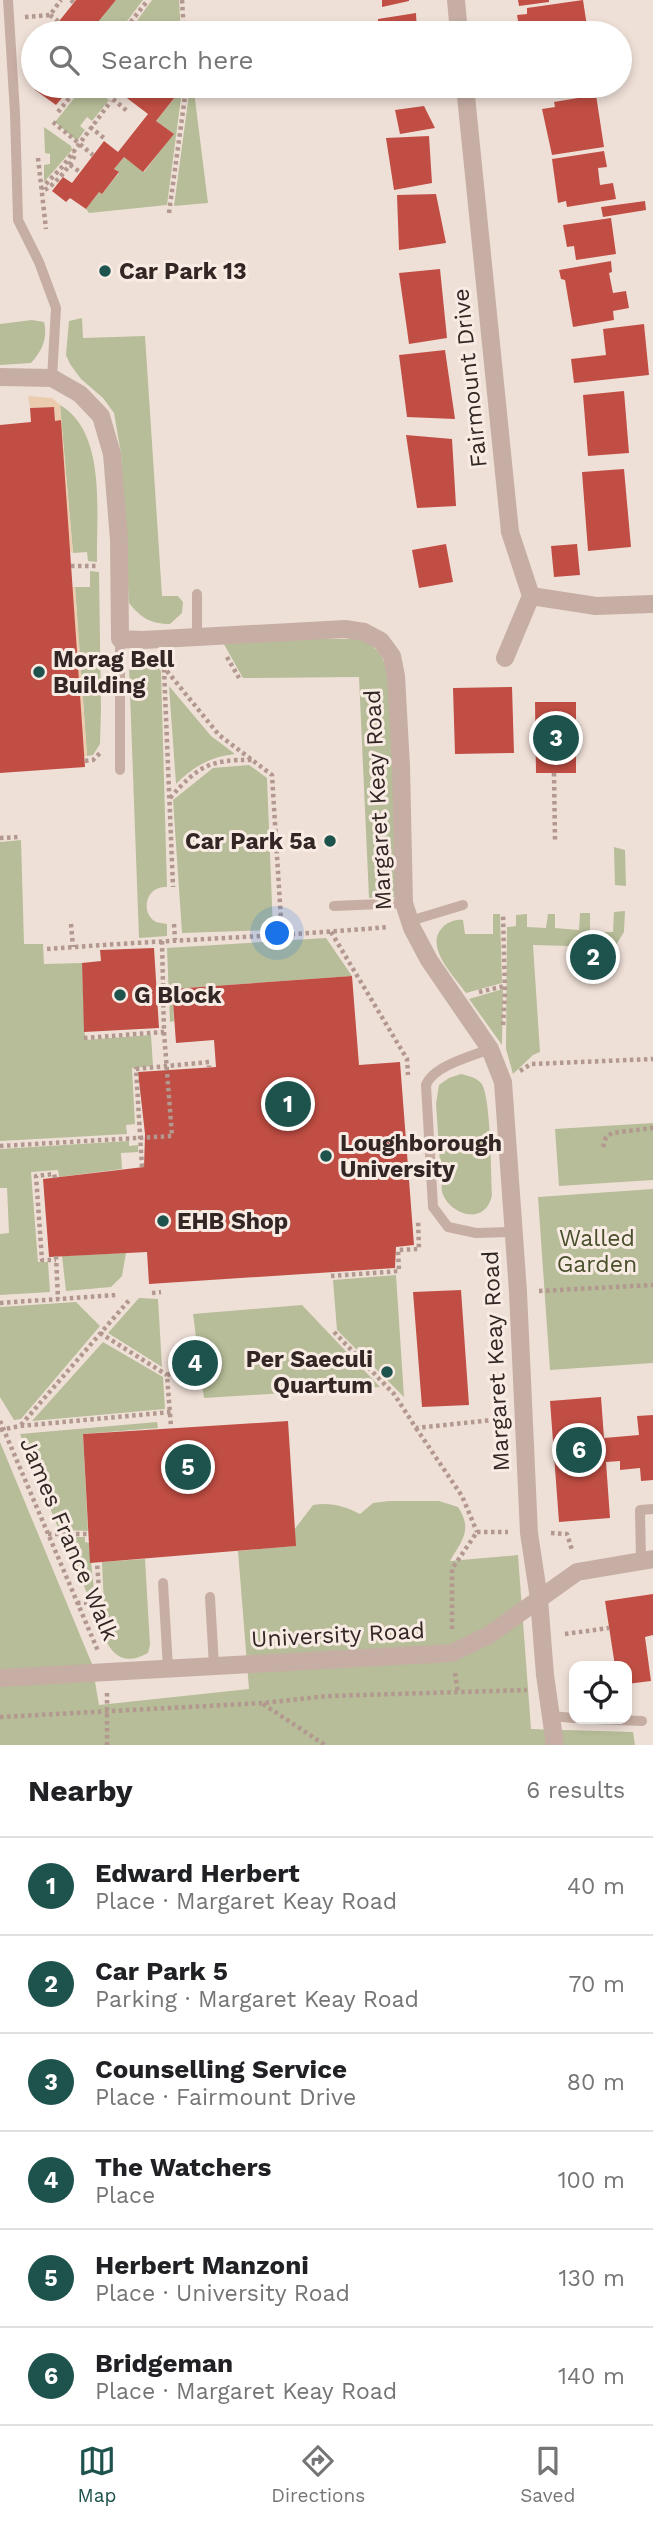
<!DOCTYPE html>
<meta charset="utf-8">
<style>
body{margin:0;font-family:"Work Sans",sans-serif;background:#f6f6f6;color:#202124}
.controls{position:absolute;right:21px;bottom:21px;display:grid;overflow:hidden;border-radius:14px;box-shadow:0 4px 10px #0003}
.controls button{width:63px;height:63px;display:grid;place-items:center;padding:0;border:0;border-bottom:2px solid #e0e0e0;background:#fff;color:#202124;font:35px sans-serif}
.you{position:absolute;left:278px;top:934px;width:24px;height:24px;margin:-18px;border:5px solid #fff;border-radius:50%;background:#1a73e8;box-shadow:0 0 0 10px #1a73e833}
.badge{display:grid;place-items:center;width:46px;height:46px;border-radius:50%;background:#1d524d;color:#fff;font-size:23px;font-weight:700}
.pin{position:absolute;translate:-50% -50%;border:4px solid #fff;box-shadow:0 2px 7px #0006}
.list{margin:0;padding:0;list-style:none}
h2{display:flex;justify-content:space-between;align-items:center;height:91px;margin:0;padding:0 28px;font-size:30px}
h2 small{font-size:23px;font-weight:400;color:#757577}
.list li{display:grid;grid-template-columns:46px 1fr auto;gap:21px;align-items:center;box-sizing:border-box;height:98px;padding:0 28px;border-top:2px solid #e0e0e0}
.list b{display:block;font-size:26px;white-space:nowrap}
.list p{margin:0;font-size:23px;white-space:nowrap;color:#757577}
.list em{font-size:23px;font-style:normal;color:#757577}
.icon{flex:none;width:38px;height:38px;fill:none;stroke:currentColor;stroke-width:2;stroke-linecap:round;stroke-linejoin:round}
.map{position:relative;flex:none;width:653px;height:1745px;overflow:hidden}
.search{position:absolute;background:#fff;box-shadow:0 4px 10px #0003;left:21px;right:21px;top:21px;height:77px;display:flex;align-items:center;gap:18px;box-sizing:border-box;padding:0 24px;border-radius:38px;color:#757577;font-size:26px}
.sheet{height:679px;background:#fff}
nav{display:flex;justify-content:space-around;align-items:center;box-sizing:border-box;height:98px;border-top:2px solid #e0e0e0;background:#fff;font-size:19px;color:#757577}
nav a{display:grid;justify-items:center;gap:4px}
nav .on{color:#1d524d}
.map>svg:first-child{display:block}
.green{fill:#b7bd98}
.sand{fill:#ebccae}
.building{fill:#c14e44}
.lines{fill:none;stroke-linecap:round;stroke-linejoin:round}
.path{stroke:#b2988e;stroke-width:4.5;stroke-dasharray:3.5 3.5;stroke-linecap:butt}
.service{stroke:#c7aea4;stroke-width:10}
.minor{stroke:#c7aea4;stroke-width:18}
.poi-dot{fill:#1d524d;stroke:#f8ebe3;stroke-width:2.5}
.labels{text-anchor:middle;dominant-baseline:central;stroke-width:6;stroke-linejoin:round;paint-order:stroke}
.poi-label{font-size:23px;font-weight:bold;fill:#322725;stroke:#f8ebe3;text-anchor:start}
.street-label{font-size:23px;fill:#322725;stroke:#f8ebe3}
.park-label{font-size:23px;fill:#484f2a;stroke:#f8ebe3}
</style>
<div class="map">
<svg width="653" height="1745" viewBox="0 0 653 1745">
<rect width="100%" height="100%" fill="#efe0d7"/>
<!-- green -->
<path class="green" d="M116,0H143L118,33H89Z
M152,0H179L181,33H128Z
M84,86H91L109,100L92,121L87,117L80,126L85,130L77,141L55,122Z
M194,91L208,203L174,206L189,94Z
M177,95L181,98L167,205L89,213L86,209L99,192L102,194L119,173L114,169L124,157L144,172L173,134L156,121Z
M44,127L71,146L72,150L44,182V165L50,164V154L45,153Z
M82,318L83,338L145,336L162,596H178L183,602L182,613L170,624C151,624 141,618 129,603L121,454L114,413L103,398L81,379L70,364L66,355L69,321Z
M32,320L44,322C48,338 42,351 31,363L0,365V324Z
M60,405C107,432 96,514 97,562L88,561L87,552L73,553Z
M90,571L99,572L101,709L100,744L93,755L87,756L75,587H90Z
M221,639H362C382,652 384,658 390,681L398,897L369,898L359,677L243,678Z
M142,649L161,671L167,887C145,885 140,914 156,922C159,923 163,923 167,924V936L139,938L129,666Z
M169,686L211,736L235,754C210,757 194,766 176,784Z
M249,765L267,778L273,930L182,933L173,800L213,768Z
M21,840L24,944H43L44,964L82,963L85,1040L151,1035L153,1066L132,1068L135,1124L126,1125L127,1134L0,1141V842Z
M614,847L625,850L626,886L615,885Z
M625,911L624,932L616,945L605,947L533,945L540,1052L533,1055L513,1074L506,1049L507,927L516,926V915L527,914V927L546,928L548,914H555V928L579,930L580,913H590V932H613L614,912Z
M493,914H500L502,983L466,993C455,977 424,947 442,928C447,922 456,919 463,920L465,934H493Z
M326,938L352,976L172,989L174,1021L170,1022L167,948Z
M503,989L502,1045L469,999Z
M461,1074C469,1076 475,1077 481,1083C491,1094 491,1175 492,1195C486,1226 450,1216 442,1192L436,1104L439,1085L449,1078Z
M653,1123V1180L559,1186L555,1129Z
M129,1141V1146L138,1145V1152L121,1153L122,1169L59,1177L58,1170L31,1172L38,1262H48L50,1292L0,1295V1234L9,1233L7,1188H0V1149Z
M653,1189V1363L550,1370L538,1197Z
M126,1253L122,1276L111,1287L66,1291L62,1256Z
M396,1275L404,1397L337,1330L333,1280Z
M139,1298L158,1299L162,1367L108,1333Z
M76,1302L100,1326L21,1419L14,1420L0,1397V1307Z
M302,1305L380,1387L204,1398L193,1314Z
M103,1342L163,1377L165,1409L32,1421Z
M157,1422L158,1428L83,1434L88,1531L59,1530L20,1434Z
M0,1442L92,1664L99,1705L249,1689L238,1551L295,1546L294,1530L313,1505C331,1502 344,1506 360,1514L373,1503L389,1501H439L458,1507C473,1530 462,1540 450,1561L518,1555L531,1729L633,1732L635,1745H0Z
M63,1537H85V1542L89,1543L95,1599L89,1598Z
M145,1559L150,1645L148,1653C110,1674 103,1633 93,1606H104L102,1562Z"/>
<!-- sand -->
<path class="sand" d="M28,396L52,398L60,405L73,553L70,552L60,421H55L54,407L30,408Z
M72,587H75L87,756H84Z"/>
<!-- building -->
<path class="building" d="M76,0H116L89,33H56L52,30Z
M382,0H409V1L382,7Z
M518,0H549V2L519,6Z
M583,0L588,33H532V30L520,32L517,15L527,14V8Z
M416,13L417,33H377L378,19Z
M38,86H72L56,105L35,90Z
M111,86H171L179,92L156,121L174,134L143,172L124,157L114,169L119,172L102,194L99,192L86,209L70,198L66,202L52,191L63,177L72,183L104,141L118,152L148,114Z
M377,86H419L420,91L376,94Z
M541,86H613V87L543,98Z
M596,95L604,147L552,155L542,109L555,107L554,102Z
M424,106L435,128L400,134L395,110Z
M429,136L432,183L394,190L386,138Z
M604,151L607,167L598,168L600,185L613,183L616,199L567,207L566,201L558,203L552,159Z
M436,194L446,243L399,250L397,195Z
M645,201L646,210L603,217L601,207Z
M611,218L616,254L576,260L574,246L567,247L563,225Z
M611,261L612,272L609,273L613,293L626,291L629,308L613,311L614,320L573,327L565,280L561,279L559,270Z
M440,269L447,338L409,344L399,273Z
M644,324L649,375L574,383L571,359L606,355L603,329Z
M445,350L455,419L407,417L399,355Z
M624,391L629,453L588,456L583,395Z
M54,407L55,421L61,420L85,767L0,773V425L31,422L30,408Z
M406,435L452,439L456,506L417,508Z
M624,469L631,547L588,551L582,472Z
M446,544L453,582L419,588L412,550Z
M577,544L580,575L554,577L551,546Z
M512,687L514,753L455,754L453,688Z
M535,702H576V773H536Z
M154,948L159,1028L84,1032L82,963L101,961L100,950Z
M352,976L359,1065L400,1062L414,1245L396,1247L395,1268L149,1284L147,1252L49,1257L43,1179L144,1167L145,1134L138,1072L216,1067L214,1040L176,1043L172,989Z
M461,1290L469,1405L422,1407L413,1292Z
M601,1397L604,1438L639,1435L637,1416L653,1415V1480L641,1481L640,1468L620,1470V1461L606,1462L610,1518L559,1522L550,1401Z
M288,1421L296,1546L90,1563L83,1434Z
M653,1594V1635L645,1637L651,1681L627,1684V1666H615L605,1601Z"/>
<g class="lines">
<!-- path -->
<path class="path" d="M71,0L74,3
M182,0L184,33
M50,15L59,22
M25,17L50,15L61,0
M122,33L148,0
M95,86L104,93
M113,99L127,111
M58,112L79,86
M53,122L93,155
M90,127L104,138
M38,158L46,229
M70,165L80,172
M41,189L63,166L111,101
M45,190C57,182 69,168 75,155L74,152
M169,213L186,89
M71,566H98
M227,657L239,678
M158,660L219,735L272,775L282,936
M164,669L173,887
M85,761L93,760L101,752
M554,773L555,840
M170,798C197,767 210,759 252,760
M0,838L20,837
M71,924L73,947
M174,924L175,940
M331,932L407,1059L408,1075
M47,949C161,940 275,937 388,927
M479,992L505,986
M503,1025L505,993L503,914
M84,1038L164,1032
M520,1071L531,1064L653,1059
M0,1146L172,1136L164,1032L162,941
M603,1147L606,1137L612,1133L653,1128
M142,1167L136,1069L209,1062V1067
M55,1178L54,1174L36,1176L42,1260H56
M56,1256L58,1299
M331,1276L399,1271L398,1250L419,1249L418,1220
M539,1291L653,1285
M152,1293L161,1292
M0,1303L117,1295
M334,1332L394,1394L416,1428L502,1419
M100,1333L167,1375
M170,1374L167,1375L171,1427
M0,1421L98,1651
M21,1425L131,1298
M416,1428L462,1496L477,1532
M0,1430L20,1426L171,1412
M477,1532H508
M551,1533L567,1534L572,1550
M48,1534H88
M77,1603L100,1602L97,1563
M452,1629V1569L477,1532
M565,1634L609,1628
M455,1673L458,1693
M107,1693V1745
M263,1704L325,1745
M0,1717L263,1703L328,1696L527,1690"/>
<!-- service -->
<path class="service" d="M8,0L15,113L18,220L39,262L56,308L52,378
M197,636V594
M120,770V639
M334,906L404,903
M410,921L463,905
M490,1049C472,1056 433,1066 426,1085L433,1207L448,1227L476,1233L514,1232
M641,1560L640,1510L653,1509
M163,1583L168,1668
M210,1597L214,1666
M551,1716L574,1718
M593,1719L642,1721"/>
<!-- minor -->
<path class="minor" d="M456,0L459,33
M465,86L510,532L531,596L505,658
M0,377L52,378L80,394L101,416L112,454L119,540L120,639L143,640L345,629L364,632L381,641L392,656L396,676L401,766L404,903L412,928L429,960L490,1049L503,1082L518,1292L529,1533L539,1599L545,1675L555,1745
M531,596L596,606L653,604
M0,1678L452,1653L489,1635L577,1572L653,1559"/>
</g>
<!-- markers -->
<g class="poi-dot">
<circle cx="105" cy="271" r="7"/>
<circle cx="39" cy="672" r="7"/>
<circle cx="330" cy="841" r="7"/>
<circle cx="120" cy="995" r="7"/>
<circle cx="326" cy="1156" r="7"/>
<circle cx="163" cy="1221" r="7"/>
<circle cx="387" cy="1372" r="7"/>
</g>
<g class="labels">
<!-- poi labels -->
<g class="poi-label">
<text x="119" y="271">Car Park 13</text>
<text x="53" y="659">Morag Bell<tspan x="53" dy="26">Building</tspan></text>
<text x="316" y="841" text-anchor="end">Car Park 5a</text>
<text x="134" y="995">G Block</text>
<text x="340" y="1143">Loughborough<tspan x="340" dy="26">University</tspan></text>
<text x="177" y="1221">EHB Shop</text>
<text x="373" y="1359" text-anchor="end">Per Saeculi<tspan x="373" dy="26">Quartum</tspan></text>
</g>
<!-- street labels -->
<g class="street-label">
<text transform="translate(470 378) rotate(-96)">Fairmount Drive</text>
<text transform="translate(378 800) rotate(-93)">Margaret Keay Road</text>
<text transform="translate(496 1361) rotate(-93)">Margaret Keay Road</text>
<text transform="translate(69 1539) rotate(67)">James France Walk</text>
<text transform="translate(338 1635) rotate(-3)">University Road</text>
</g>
<!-- park labels -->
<g class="park-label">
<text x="597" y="1238">Walled<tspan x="597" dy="26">Garden</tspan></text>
</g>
</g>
</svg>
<div class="controls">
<button><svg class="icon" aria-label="locate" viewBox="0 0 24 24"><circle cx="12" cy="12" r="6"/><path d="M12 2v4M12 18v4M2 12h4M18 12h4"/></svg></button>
</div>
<div class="you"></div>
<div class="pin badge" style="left:288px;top:1104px">1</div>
<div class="pin badge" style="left:593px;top:957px">2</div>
<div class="pin badge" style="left:556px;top:738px">3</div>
<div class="pin badge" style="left:195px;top:1363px">4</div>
<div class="pin badge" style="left:188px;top:1467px">5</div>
<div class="pin badge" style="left:579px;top:1450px">6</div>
<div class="search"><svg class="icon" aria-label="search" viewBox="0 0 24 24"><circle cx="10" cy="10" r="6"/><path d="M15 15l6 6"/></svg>Search here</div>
</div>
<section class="sheet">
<h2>Nearby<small>6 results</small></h2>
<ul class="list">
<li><span class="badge">1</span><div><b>Edward Herbert</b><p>Place · Margaret Keay Road</p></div><em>40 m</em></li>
<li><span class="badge">2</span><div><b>Car Park 5</b><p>Parking · Margaret Keay Road</p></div><em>70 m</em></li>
<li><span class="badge">3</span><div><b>Counselling Service</b><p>Place · Fairmount Drive</p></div><em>80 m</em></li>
<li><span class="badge">4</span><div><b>The Watchers</b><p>Place</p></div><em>100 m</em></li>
<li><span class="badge">5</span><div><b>Herbert Manzoni</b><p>Place · University Road</p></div><em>130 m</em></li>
<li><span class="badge">6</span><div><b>Bridgeman</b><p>Place · Margaret Keay Road</p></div><em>140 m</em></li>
</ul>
</section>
<nav>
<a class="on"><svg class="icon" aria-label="map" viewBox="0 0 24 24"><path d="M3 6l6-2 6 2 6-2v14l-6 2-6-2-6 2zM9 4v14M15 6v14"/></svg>Map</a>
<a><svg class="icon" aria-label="directions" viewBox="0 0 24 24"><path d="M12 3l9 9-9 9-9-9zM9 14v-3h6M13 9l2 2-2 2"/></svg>Directions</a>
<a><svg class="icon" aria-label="saved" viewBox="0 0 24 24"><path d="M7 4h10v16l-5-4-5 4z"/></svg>Saved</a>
</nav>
